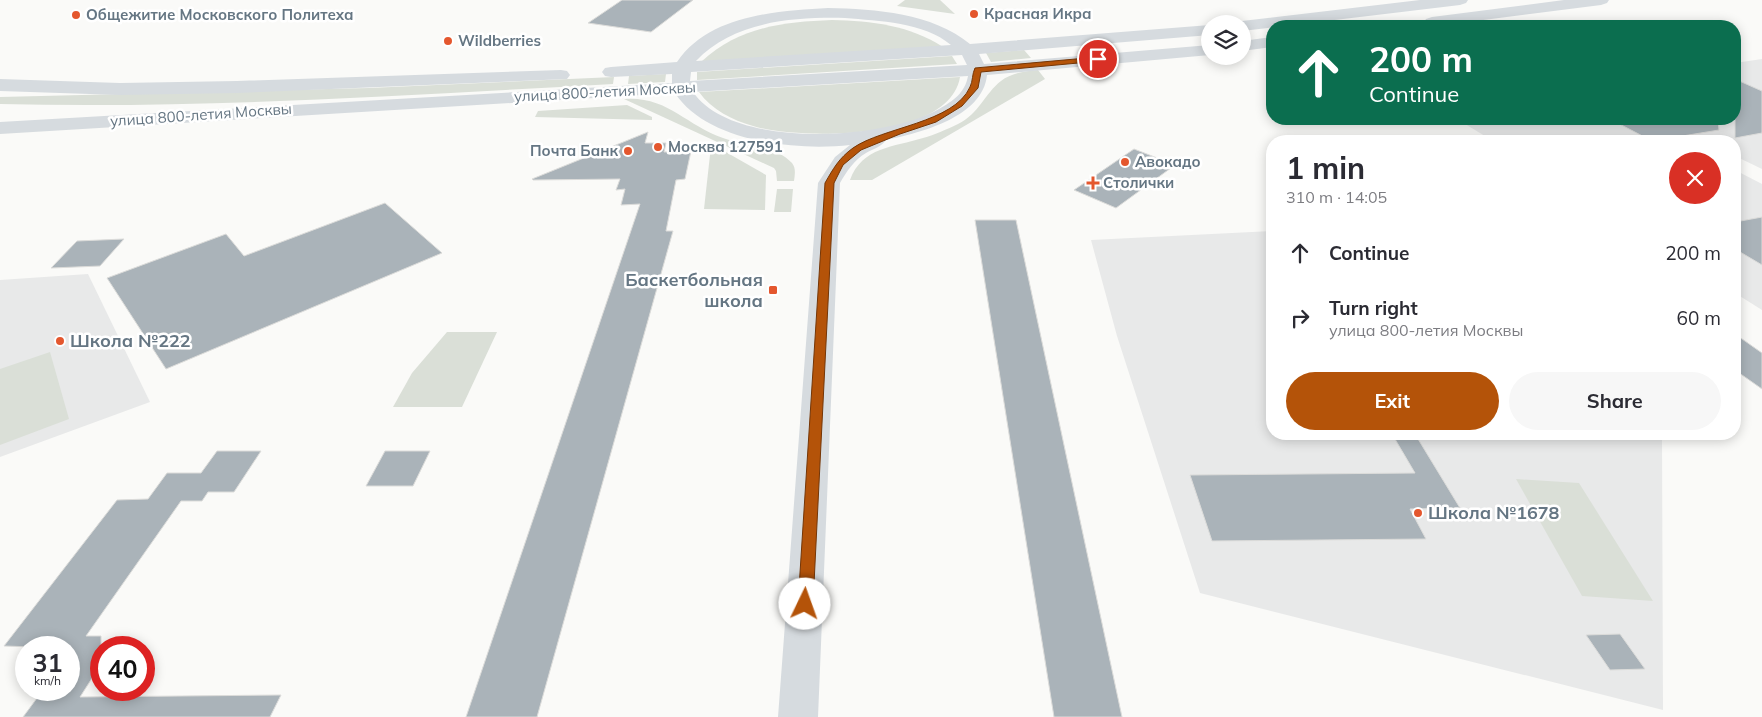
<!DOCTYPE html>
<html lang="en">
<head>
<meta charset="utf-8">
<style>
	:root { --surface:#fff; --page:#f7f7f7; --text:#2b2b33; --muted:#7c7c81; --accent:#b45309 }
	body { margin:0; font-family:Mulish,sans-serif; background:var(--page); color:var(--text); height:100vh; display:flex; flex-direction:column; font-size:19px; white-space:nowrap }
	* { box-sizing:border-box; margin:0 }
	p { font-size:16px; color:var(--muted) }
	.icon { flex:none; width:28px; height:28px; fill:none; stroke:currentColor; stroke-width:2; stroke-linecap:round; stroke-linejoin:round }
	.map { position:relative; flex:1; overflow:hidden }
	.sheet { position:absolute; left:1266px; top:135px; width:475px; height:305px; display:flex; flex-direction:column; background:var(--surface); border-radius:20px; box-shadow:0 2px 12px #0003 }
	.sheet>* { flex:none }
	.hud { position:absolute; left:1266px; top:20px; width:475px; height:105px; border-radius:20px; box-shadow:0 2px 12px #0003; background:#0b6e4f; color:#fff; overflow:hidden }
	.controls { position:absolute; left:1201px; top:15px; display:grid; gap:10px }
	.controls a { display:grid; place-items:center; width:50px; height:50px; border-radius:50%; background:var(--surface); box-shadow:0 2px 12px #0003; font-size:25px }
	.speed { position:absolute; left:15px; top:636px; display:flex; gap:10px; font-size:25px; font-weight:700; text-align:center }
	.speed>* { display:grid; place-content:center; width:65px; height:65px; border-radius:50%; background:var(--surface); box-shadow:0 2px 12px #0003; line-height:1 }
	.speed small { font-size:12px; font-weight:400 }
	.speed .limit { border:8px solid #d22; background:#fff; color:#111 }
	.pin { position:absolute; display:grid; place-items:center; width:42px; height:42px; color:#fff; margin:-21px; border:2px solid #fff; border-radius:50%; box-shadow:0 1px 5px #0007 }
	.me { position:absolute; width:55px; margin:-28px; rotate:3deg; stroke-linejoin:round; filter:drop-shadow(0 0 4px #0008) }
	.turn { display:flex; align-items:center; gap:18px; height:105px; padding:0 20px; font-size:22px }
	.turn .icon { width:65px; height:65px; stroke-width:2.5 }
	.turn b { display:block; font-size:35px; line-height:42px }
	.round { display:grid; place-items:center; flex:none; width:52px; height:52px; border-radius:26px; background:var(--page) }
	.headline { display:flex; align-items:center; justify-content:space-between; height:85px; padding:0 20px }
	h1 { font-size:30px; font-weight:700; line-height:38px }
	.button { display:flex; gap:10px; margin-top:auto; padding:10px 20px }
	.button a { flex:1; height:58px; border-radius:30px; background:var(--accent); color:#fff; font-size:20px; font-weight:700; line-height:58px; text-align:center }
	.button a+a { background:var(--page); color:var(--text) }
	ul { padding:0; list-style:none }
	li { display:flex; align-items:center; gap:15px; height:65px; padding:0 20px }
	li div { flex:1 }
	li b { display:block; font-size:19px }
	li em { font-style:normal }
	.map>svg:first-child { display:block }
	.built { fill:#e8e9e9 }
	.green { fill:#dadfd7 }
	.building { fill:#aab3b9; stroke:#dcdcda }
	.lines { fill:none; stroke-linecap:round; stroke-linejoin:round }
	.secondary { fill:#d6dbdf; fill-rule:evenodd }
	.route { fill:#b45309; stroke:#753606 }
	.poi-dot { fill:#e4572e; stroke:#fff; stroke-width:2 }
	.labels { text-anchor:middle; stroke-width:5; stroke-linejoin:round; paint-order:stroke }
	.far-poi-label { font-size:15px; font-weight:bold; fill:#657683; stroke:#fff; text-anchor:start }
	.far-street-label { font-size:15px; fill:#657683; stroke:#fff }
	.poi-label { font-size:18px; font-weight:bold; fill:#657683; stroke:#fff; text-anchor:start }
</style>
</head>
<body>
<div class="map">
<svg width="1762" height="717" viewBox="0 0 1762 717">
	<rect width="100%" height="100%" fill="#fafaf8"/>
	<g class="built">
		<polygon points="1762,59 1762,169 1735,156 1735,141 1707,141 1664,119 1735,119 1735,63"/>
		<polygon points="1457,119 1640,119 1682,141 1493,141"/>
		<polygon points="1735,170 1762,184 1762,310 1735,293"/>
		<polygon points="1272,231 1272,434 1662,434 1663,710 1200,593 1117,336 1091,240"/>
		<polygon points="88,274 150,402 0,457 0,280"/>
	</g>
	<g class="green">
		<polygon points="905,0 940,0 955,14 897,6"/>
		<path d="M832,20C872,21 909,25 943,47L701,62C739,27 782,22 832,20Z"/>
		<polygon points="1024,50 1031,58 991,62 986,53"/>
		<polygon points="952,56 957,64 697,80 697,72"/>
		<path d="M1038,70L1045,79L872,180H850C862,147 894,147 923,138C935,135 947,129 958,124C979,114 985,93 1001,81C1011,73 1026,71 1038,70Z"/>
		<polygon points="666,74 665,82 628,84 629,76"/>
		<path d="M614,77L613,84C409,95 205,109 0,104V97L369,88Z"/>
		<path d="M960,77C950,141 799,140 753,126C732,120 712,110 699,92Z"/>
		<path d="M624,99C668,96 685,125 723,138C744,146 776,145 792,163C796,168 795,174 794,181H777L776,171L774,168Z"/>
		<polygon points="627,105 652,117 652,120 535,117 538,111"/>
		<polygon points="711,146 717,147 766,175 765,210 704,209"/>
		<polygon points="777,189 793,189 791,212 774,212"/>
		<polygon points="447,332 497,332 462,407 393,407 412,373"/>
		<polygon points="50,352 69,419 0,445 0,369"/>
		<polygon points="1516,479 1579,483 1653,601 1582,596"/>
	</g>
	<g class="building">
		<polygon points="622,0 693,0 651,32 588,23"/>
		<polygon points="1735,79 1762,91 1762,133 1735,138"/>
		<polygon points="1610,119 1718,119 1719,130 1652,141"/>
		<polygon points="648,132 645,143 666,143 664,152 691,151 685,179 676,180 666,231 673,231 537,717 466,717 640,204 621,205 625,189 616,190 620,179 533,180 532,179"/>
		<polygon points="1134,149 1175,165 1116,208 1074,190"/>
		<polygon points="385,203 442,253 166,369 107,278 226,234 244,256"/>
		<polygon points="1762,217 1762,265 1735,249 1735,222"/>
		<polygon points="975,220 1016,220 1122,717 1054,717"/>
		<polygon points="124,239 100,266 51,268 77,241"/>
		<polygon points="1735,334 1762,353 1762,389 1735,370"/>
		<polygon points="1392,434 1415,434 1460,508 1410,509 1426,539 1212,541 1190,475 1415,473"/>
		<polygon points="217,451 261,451 234,492 208,492 202,501 181,501 86,636 101,636 101,664 80,697 281,695 270,717 23,717 43,690 69,690 69,648 4,646 117,500 148,499 167,473 201,473"/>
		<polygon points="385,451 430,451 413,486 366,486"/>
		<polygon points="1620,634 1645,669 1610,670 1586,635"/>
	</g>
	<g class="lines">
		<g class="secondary">
			<polygon points="1420,0 1468,0 1466,3 1460,5 1242,31 1242,24 1235,24 1242,21"/>
			<polygon points="1564,0 1609,0 1607,3 1601,5 1437,26 1426,25 1424,22 1426,19 1432,17"/>
			<path d="M828,8C876,9 932,13 970,44L1210,25V35L979,54L984,64L1210,45V55L987,75C983,117 920,133 886,140C881,147 873,149 866,153C854,160 847,171 840,183L818,717H778L818,183L835,157L850,145C796,151 707,142 675,93L0,134V122L672,83V74L611,77L605,76L602,72L605,68L611,67L677,62C709,15 776,11 828,8ZM845,18C879,21 924,22 951,45L696,61C733,21 794,17 845,18ZM962,55L967,65L690,81L691,72ZM968,76C965,93 953,101 939,109C885,140 733,150 693,92Z"/>
			<polygon points="1272,37 1272,47 1242,51 1242,41"/>
			<polygon points="561,70 567,71 570,75 567,79 237,93 120,95 0,91 0,79 120,83 237,81"/>
		</g>
	</g>
	<path class="route" d="M1098,57L1101,59L1100,61L981,72L978,88L962,106L936,122L900,134L861,150L843,165L834,183L813,604L810,608L805,610L800,608L798,604L825,183C833,169 839,158 853,148C883,127 954,123 970,87C973,81 972,74 975,68Z"/>
	<g class="poi-dot">
		<circle cx="974" cy="14" r="5"/>
		<circle cx="76" cy="15" r="5"/>
		<circle cx="448" cy="41" r="5"/>
		<circle cx="658" cy="147" r="5"/>
		<circle cx="628" cy="151" r="5"/>
		<circle cx="1125" cy="162" r="5"/>
		<path d="M1090.5 175.5h5v5h5v5h-5v5h-5v-5h-5v-5h5z"/>
		<rect x="768" y="285" width="10" height="10" rx="2.5"/>
		<circle cx="60" cy="341" r="5"/>
		<circle cx="1418" cy="513" r="5"/>
	</g>
	<g class="labels">
		<g class="far-poi-label">
			<text x="984" y="19">Красная Икра</text>
			<text x="86" y="20">Общежитие Московского Политеха</text>
			<text x="458" y="46">Wildberries</text>
			<text x="668" y="152">Москва 127591</text>
			<text x="618" y="156" text-anchor="end">Почта Банк</text>
			<text x="1135" y="167">Авокадо</text>
			<text x="1103" y="188">Столички</text>
		</g>
		<g class="far-street-label">
			<text transform="translate(605 92) rotate(-3)" y="5">улица 800-летия Москвы</text>
			<text transform="translate(201 115) rotate(-4)" y="5">улица 800-летия Москвы</text>
		</g>
		<g class="poi-label">
			<text x="763" y="286" text-anchor="end">Баскетбольная<tspan x="763" dy="21">школа</tspan></text>
			<text x="70" y="347">Школа №222</text>
			<text x="1428" y="519">Школа №1678</text>
		</g>
	</g>
</svg>
<div class="controls">
<a><svg class="icon" aria-label="layers" viewBox="0 0 24 24"><path d="M12 4l9 5-9 5-9-5zM3 14l9 5 9-5"/></svg></a>
</div>
<div class="speed"><div>31<small>km/h</small></div><div class="limit">40</div></div>
<div class="pin" style="left:1098px;top:59px;background:#d93025"><svg class="icon" aria-label="arrive" viewBox="0 0 24 24"><path d="M6 21V4h12l-3 4 3 4H6"/></svg></div>
<svg class="me" style="left:805px;top:604px" viewBox="-20 -20 40 40"><circle r="19" fill="#fff"/><path d="M0-13L10 11 0 6-10 11z" fill="#b45309"/></svg>
<div class="hud">
<div class="turn"><svg class="icon" aria-label="ahead" viewBox="0 0 24 24"><path d="M12 20V5M6 11l6-6 6 6"/></svg><div><b>200 m</b>Continue</div></div>
</div>
<section class="sheet">
<div class="headline"><div><h1>1 min</h1><p>310 m · 14:05</p></div><a class="round" style="background:#d93025;color:#fff"><svg class="icon" aria-label="close" viewBox="0 0 24 24"><path d="M6 6l12 12M18 6L6 18"/></svg></a></div>
<ul>
<li><svg class="icon" aria-label="ahead" viewBox="0 0 24 24"><path d="M12 20V5M6 11l6-6 6 6"/></svg><div><b>Continue</b></div><em>200 m</em></li>
<li><svg class="icon" aria-label="right" viewBox="0 0 24 24"><path d="M7 20v-9h11M14 6l5 5-5 5"/></svg><div><b>Turn right</b><p>улица 800-летия Москвы</p></div><em>60 m</em></li>
</ul>
<div class="button"><a>Exit</a><a>Share</a></div>
</section>
</div>
</body>
</html>
